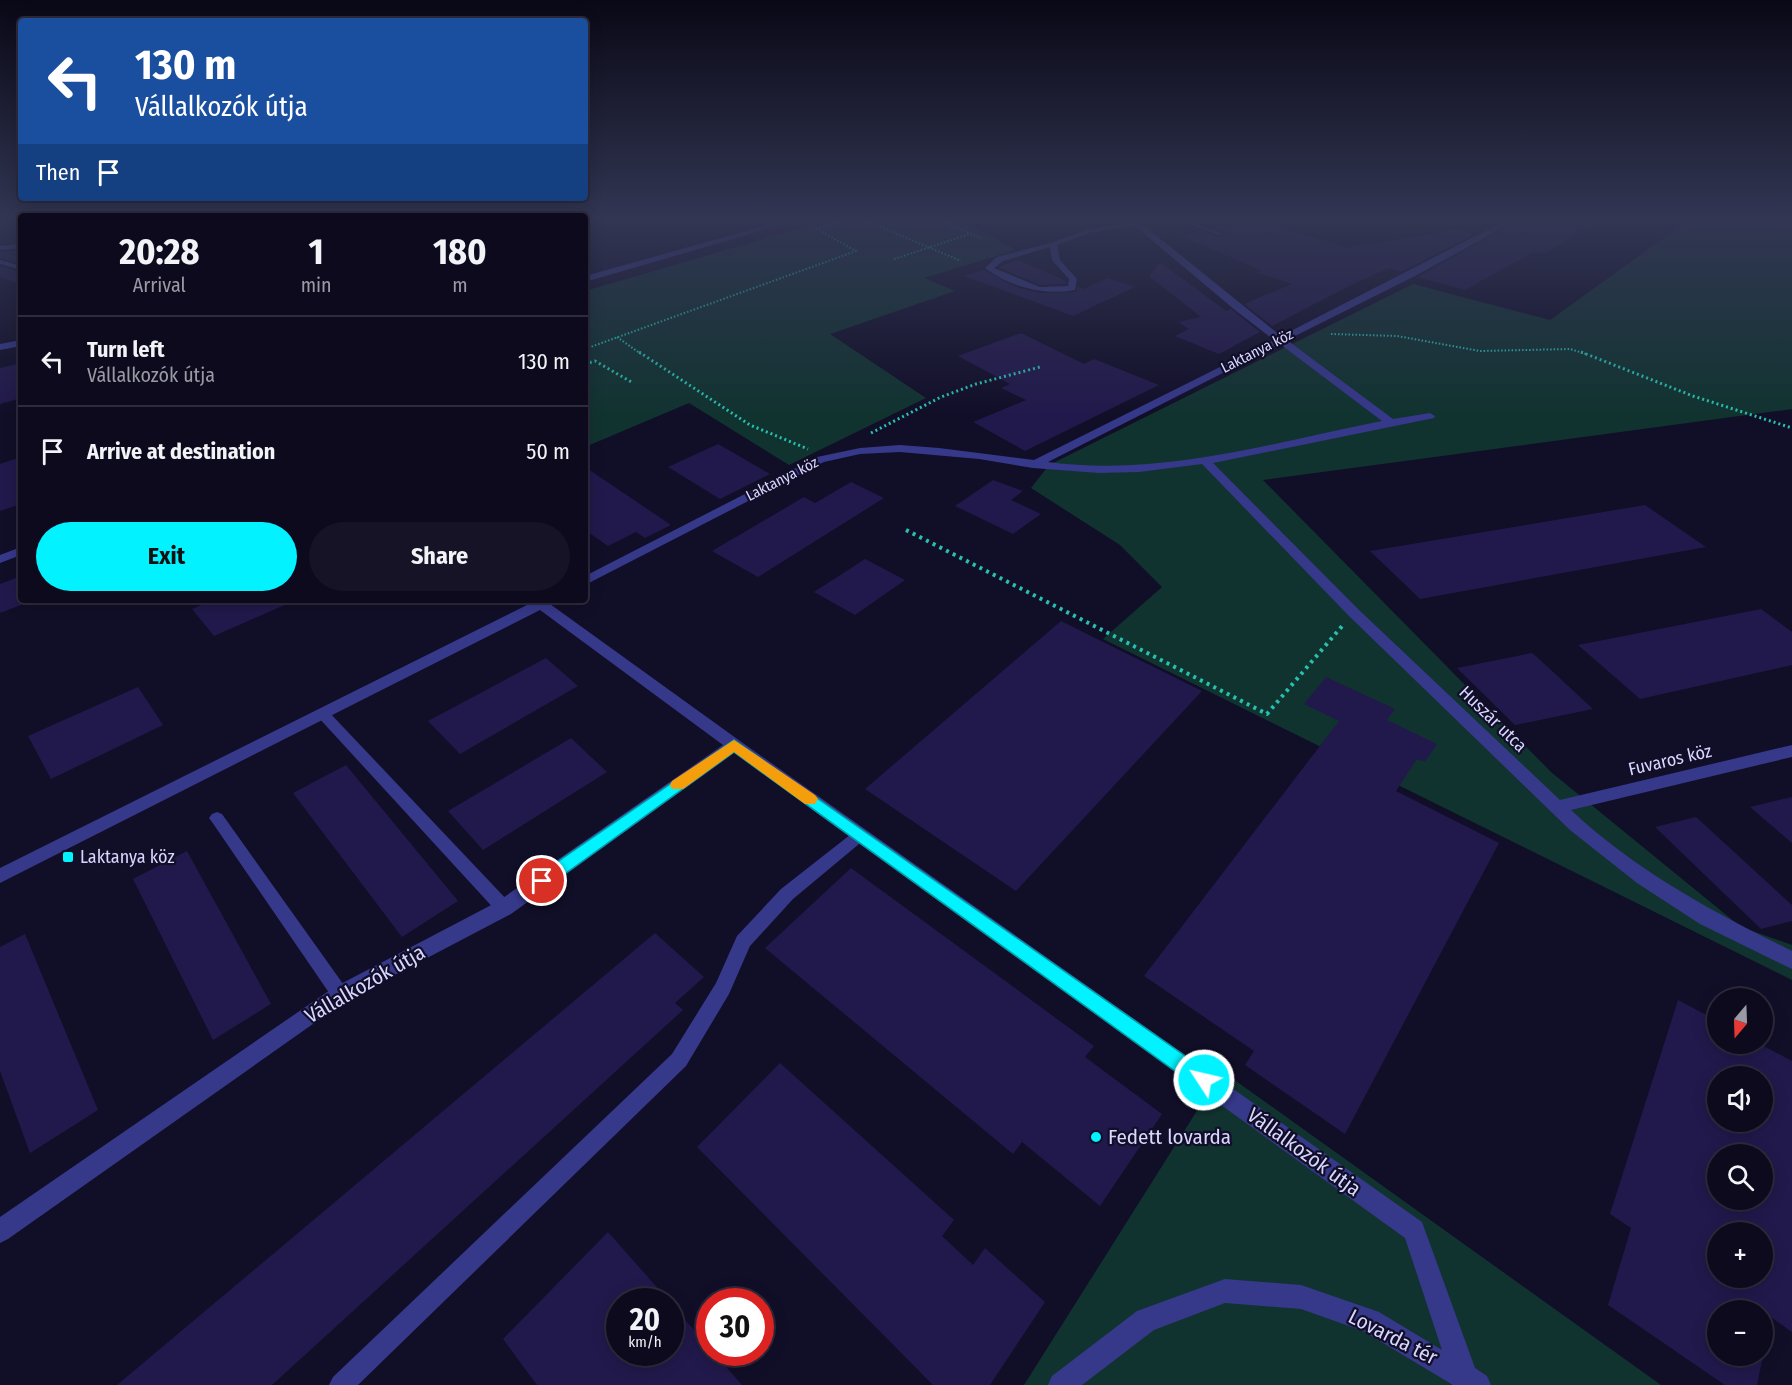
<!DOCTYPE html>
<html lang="en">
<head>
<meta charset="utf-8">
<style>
	:root { --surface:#0d0a1e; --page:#161327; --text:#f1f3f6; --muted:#9a9aa4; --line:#2d2b3c; --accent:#02f3ff }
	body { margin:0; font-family:"Fira Sans Condensed",sans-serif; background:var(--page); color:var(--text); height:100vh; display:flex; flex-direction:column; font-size:22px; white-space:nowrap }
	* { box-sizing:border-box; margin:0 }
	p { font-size:20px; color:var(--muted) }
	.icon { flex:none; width:33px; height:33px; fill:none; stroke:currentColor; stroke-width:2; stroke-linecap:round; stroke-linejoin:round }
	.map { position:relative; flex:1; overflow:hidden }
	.drawer { position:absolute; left:18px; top:213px; width:570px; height:390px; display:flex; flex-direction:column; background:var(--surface); border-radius:6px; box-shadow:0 3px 15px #0003,0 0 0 2px var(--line) }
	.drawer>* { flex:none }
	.hud { position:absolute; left:18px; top:18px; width:570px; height:183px; border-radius:6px; box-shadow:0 3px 15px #0003,0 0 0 2px var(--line); background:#1a4fa0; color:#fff; overflow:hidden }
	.needle { width:39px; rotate:199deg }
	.tools { position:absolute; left:1707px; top:988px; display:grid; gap:12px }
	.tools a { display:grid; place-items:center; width:66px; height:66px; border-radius:50%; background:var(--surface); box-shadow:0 3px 15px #0003,0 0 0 2px var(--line); font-size:30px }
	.speed { position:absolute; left:606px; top:1288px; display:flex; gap:12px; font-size:30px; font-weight:700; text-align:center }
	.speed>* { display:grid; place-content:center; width:78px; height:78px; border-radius:50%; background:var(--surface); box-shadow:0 3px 15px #0003,0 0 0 2px var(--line); line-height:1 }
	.speed small { font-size:15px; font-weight:400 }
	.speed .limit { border:9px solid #d22; background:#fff; color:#111 }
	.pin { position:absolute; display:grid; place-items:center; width:51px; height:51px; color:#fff; margin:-26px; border:3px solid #fff; border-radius:50%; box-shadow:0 2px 6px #0007 }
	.me { position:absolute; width:66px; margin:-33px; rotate:305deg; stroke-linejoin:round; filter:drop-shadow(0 0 4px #0008) }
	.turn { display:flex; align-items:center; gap:21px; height:126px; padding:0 18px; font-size:27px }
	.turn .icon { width:78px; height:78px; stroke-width:2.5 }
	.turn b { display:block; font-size:42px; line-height:51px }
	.then { display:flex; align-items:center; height:57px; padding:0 18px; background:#0003; gap:12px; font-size:22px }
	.eta { display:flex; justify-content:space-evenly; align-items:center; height:102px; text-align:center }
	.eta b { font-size:36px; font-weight:700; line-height:42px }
	.cta { display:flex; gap:12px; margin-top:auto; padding:12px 18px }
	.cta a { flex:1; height:69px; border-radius:36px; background:var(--accent); color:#111; font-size:24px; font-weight:700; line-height:69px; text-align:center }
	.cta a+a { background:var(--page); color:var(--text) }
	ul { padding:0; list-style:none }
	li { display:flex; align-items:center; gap:18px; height:90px; padding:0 18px; border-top:2px solid var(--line) }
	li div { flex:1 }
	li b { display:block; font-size:22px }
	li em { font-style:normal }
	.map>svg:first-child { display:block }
	.green { fill:#113330 }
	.building { fill:#21194b; fill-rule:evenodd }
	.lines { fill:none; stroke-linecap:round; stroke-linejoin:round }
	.path-far2 { stroke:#28c1af; stroke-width:2; stroke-dasharray:1.5 2; stroke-linecap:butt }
	.path-far1 { stroke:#28c1af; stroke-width:3; stroke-dasharray:2 3; stroke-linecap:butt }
	.path { stroke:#28c1af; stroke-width:4; stroke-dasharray:3 4.5; stroke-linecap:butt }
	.service { fill:#36388a; fill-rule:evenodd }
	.minor { fill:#36388a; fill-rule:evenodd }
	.route { fill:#02f3ff; stroke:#019ea6; stroke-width:1.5 }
	.slow { fill:#f59e0b }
	.poi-dot { fill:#02f3ff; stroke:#110e28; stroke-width:2 }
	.labels { text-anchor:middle; stroke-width:4.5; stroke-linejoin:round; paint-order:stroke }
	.far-street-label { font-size:15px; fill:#d8d6ff; stroke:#110e28 }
	.street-label { font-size:18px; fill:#d8d6ff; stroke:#110e28 }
	.poi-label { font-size:18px; fill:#d8d6ff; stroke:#110e28; text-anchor:start }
	.near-street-label { font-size:21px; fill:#d8d6ff; stroke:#110e28 }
	.near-poi-label { font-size:21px; fill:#d8d6ff; stroke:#110e28; text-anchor:start }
</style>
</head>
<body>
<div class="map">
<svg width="1792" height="1385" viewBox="0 0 1792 1385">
	<rect width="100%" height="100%" fill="#110e28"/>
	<g class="green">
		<polygon points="829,220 954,220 977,229 1016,250 924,278 955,291 830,334 926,398 789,465 689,403 585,447 585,291"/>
		<polygon points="1689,220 1792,220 1792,409 1263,480 1551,772 1741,927 1792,945 1792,980 1103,639 1162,587 1120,545 1031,488 1049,465 1413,284 1550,320"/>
		<polygon points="1222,1071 1661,1385 1024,1385"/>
	</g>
	<g class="building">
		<polygon points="1245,220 1304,220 1284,229 1349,248 1366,243 1372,244 1457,229 1473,235 1401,272 1389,268 1353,284 1272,326 1244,304 1292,284 1255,272 1263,271 1181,236 1200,231 1218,237 1224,236 1225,232 1213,228"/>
		<polygon points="1519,220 1602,220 1543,254 1533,252 1465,290 1418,277"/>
		<polygon points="18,251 21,252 21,264 0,258 0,252"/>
		<polygon points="1018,260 1066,281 1066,284 1040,285 998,267"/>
		<polygon points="1160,262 1226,311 1231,309 1260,332 1219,354 1175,336 1189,329 1178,322 1201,317 1149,276"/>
		<polygon points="0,266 21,272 21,285 0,277"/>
		<polygon points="984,270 1016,287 1040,293 1075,292 1078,286 1084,289 1108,278 1135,287 1073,316 964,276"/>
		<polygon points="1021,333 1084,364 1094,359 1159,385 1025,451 973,422 1026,400 1001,388 1010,384 958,356"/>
		<polygon points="21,363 21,398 0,404 0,368"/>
		<polygon points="718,444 770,474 720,499 668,467"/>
		<polygon points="21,457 21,504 0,511 0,464"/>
		<polygon points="585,467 671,525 645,538 636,532 608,546 585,530"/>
		<polygon points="993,480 1023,491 1011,500 1041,514 1013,534 955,506"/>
		<polygon points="851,482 884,498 758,577 712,551 804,497 815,503"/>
		<polygon points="1645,505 1706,547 1420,599 1370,551"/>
		<polygon points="865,559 905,580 855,615 814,592"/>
		<polygon points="21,576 21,605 0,613 0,584"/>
		<polygon points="213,600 296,600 214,636 192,609"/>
		<polygon points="1761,609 1792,632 1792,665 1640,699 1578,645"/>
		<polygon points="1061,621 1202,691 1016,891 865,789"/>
		<polygon points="1532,653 1537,657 1593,709 1515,725 1457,668"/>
		<polygon points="546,658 578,686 460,754 428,721"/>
		<polygon points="1326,677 1395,709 1387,720 1437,744 1425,762 1417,759 1396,791 1499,843 1345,1134 1245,1065 1254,1051 1144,976 1339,721 1304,704"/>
		<polygon points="138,687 163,725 51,779 28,736"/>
		<polygon points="571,738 607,772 483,850 448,811"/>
		<polygon points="346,765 458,901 402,937 293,793"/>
		<polygon points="1792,797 1792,843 1750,807"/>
		<polygon points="1696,817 1792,905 1792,921 1761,929 1655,827"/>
		<polygon points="187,851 271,1004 213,1040 133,879"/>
		<polygon points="851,868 1094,1046 1085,1057 1162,1114 1100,1206 1022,1142 1013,1154 765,948"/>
		<polygon points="655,933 704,977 675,1003 683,1010 272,1385 117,1385"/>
		<polygon points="25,934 98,1110 30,1153 0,1071 0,947"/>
		<path d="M1678,1000L1718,1021V1044H1760L1792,1061V1332L1762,1311H1718V1356H1763L1757,1385H1725L1608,1305L1631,1228L1610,1214ZM1718,1077H1762V1122H1718ZM1718,1155H1762V1200H1718ZM1718,1233H1762V1278H1718Z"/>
		<polygon points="780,1063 954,1220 942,1236 973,1265 985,1248 1045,1302 990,1385 933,1385 697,1147"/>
		<polygon points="608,1232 670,1302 620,1302 620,1353 670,1353 670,1303 710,1348 710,1353 714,1353 742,1385 537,1385 503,1339"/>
	</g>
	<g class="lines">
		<g class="path-far2">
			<polyline points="864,220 961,261"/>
			<polyline points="938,220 981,238"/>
			<polyline points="894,259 970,234"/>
			<polyline points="1331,334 1397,336 1480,351 1570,349 1586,354"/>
			<polyline points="617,337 641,354"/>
			<polyline points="585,349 856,251 817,229 845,220"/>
		</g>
		<g class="path-far1">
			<polyline points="639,352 750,425 808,449"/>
			<polyline points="1581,352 1693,396 1792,428"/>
			<polyline points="585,364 595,361 633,383"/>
			<polyline points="871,433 941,397 976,384 1040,367"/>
		</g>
		<polyline class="path" points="906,530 1267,714 1343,625"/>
		<g class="service">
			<polygon points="1175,220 1185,220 1224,234 1219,235"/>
			<path d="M1136,222L1138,225L1089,233L1057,245L1060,260L1077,279L1075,290C1045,296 1010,287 985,268L997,257L1051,243L1086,230ZM1050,247L1052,260L1069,279L1068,286L1040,287L994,268L1003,261Z"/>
			<polygon points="21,244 21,248 0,250 0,246"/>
			<polygon points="0,260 21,266 21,270 0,264"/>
			<polygon points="21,340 21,346 0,350 0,344"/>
			<polygon points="323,709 328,711 510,903 512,908 510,913 504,915 498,913 318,717 316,714"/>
			<polygon points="217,812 222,814 346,988 349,994 346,1000 340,1002 334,1000 212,822 209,818 212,814"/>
			<polygon points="860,829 865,831 868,835 865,839 793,899 750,946 729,994 686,1066 358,1385 329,1385 333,1377 672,1054 716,983 737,936 781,889 855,831"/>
		</g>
		<g class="minor">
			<polygon points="785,220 798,220 585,282 585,276"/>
			<path d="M1128,220H1137L1281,336L1507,220H1517L1415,276L1287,340L1393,419L1430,413L1435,416L1434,418L1213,463L1359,610L1560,800L1792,745V757L1571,810C1636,871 1713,912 1792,951V969L1700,924L1637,883L1570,830L1349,616L1202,464L1139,472L1099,473L1033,468L979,459L900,452L860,454L824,462L585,585V576L817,457L860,448L900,445L939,448L1034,460L1274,340L1235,310ZM1280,344L1382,421C1271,443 1161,477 1048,462Z"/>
			<polygon points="21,547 21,555 0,563 0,555"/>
			<polygon points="537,600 555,600 550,604 740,741 1422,1222 1475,1368 1487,1376 1491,1385 1453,1385 1363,1331 1301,1309 1225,1303 1154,1330 1082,1385 1048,1385 1052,1376 1137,1311 1225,1279 1301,1285 1379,1312 1442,1350 1405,1238 734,753 511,914 347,1000 8,1239 0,1243 0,1217 333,988 497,902 723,745 540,610 0,883 0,868"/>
		</g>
	</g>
	<linearGradient id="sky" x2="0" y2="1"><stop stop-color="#090816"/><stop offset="0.53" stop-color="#323653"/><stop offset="1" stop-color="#323653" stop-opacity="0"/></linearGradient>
	<rect width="1792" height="414" fill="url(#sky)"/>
	<polygon class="route" points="734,740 1211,1074 1213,1080 1211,1087 1204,1090 1197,1087 734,752 548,886 537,886 534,881 537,876"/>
	<polygon class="slow" points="734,740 815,795 818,799 815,804 805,804 734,752 683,789 672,789 670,785 672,781"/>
	<g class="poi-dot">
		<rect x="62" y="851" width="12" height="12" rx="3"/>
		<circle cx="1096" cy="1137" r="6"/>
	</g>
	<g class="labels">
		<g class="far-street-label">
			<text transform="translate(1257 351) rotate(-27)" y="5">Laktanya köz</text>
			<text transform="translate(782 479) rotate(-27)" y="5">Laktanya köz</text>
		</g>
		<g class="street-label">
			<text transform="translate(1493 719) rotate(44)" y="6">Huszár utca</text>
			<text transform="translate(1670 760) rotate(-13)" y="6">Fuvaros köz</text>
		</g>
		<g class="poi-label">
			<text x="80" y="863">Laktanya köz</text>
		</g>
		<g class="near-street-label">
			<text transform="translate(365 984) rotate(-30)" y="7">Vállalkozók útja</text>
			<text transform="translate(1304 1152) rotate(36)" y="7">Vállalkozók útja</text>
			<text transform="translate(1393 1337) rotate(27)" y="7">Lovarda tér</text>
		</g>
		<g class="near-poi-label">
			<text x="1108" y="1144">Fedett lovarda</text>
		</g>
	</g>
</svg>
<div class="tools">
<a><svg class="needle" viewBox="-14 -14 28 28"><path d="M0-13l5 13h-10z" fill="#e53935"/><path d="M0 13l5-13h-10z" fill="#9a9aa4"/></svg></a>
<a><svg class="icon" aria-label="sound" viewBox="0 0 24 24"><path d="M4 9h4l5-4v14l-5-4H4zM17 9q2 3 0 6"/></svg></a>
<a><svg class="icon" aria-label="search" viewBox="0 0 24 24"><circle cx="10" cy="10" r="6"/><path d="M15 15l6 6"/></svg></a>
<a>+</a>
<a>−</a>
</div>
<div class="speed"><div>20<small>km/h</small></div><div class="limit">30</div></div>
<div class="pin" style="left:542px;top:881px;background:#d93025"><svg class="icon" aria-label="arrive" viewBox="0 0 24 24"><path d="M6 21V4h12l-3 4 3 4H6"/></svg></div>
<svg class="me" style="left:1204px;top:1080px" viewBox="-20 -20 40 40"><circle r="17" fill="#02f3ff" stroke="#fff" stroke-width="3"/><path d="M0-11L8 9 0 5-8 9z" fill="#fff"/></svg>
<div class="hud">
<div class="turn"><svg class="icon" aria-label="left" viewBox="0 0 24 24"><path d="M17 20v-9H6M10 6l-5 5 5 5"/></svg><div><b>130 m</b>Vállalkozók útja</div></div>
<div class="then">Then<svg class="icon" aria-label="arrive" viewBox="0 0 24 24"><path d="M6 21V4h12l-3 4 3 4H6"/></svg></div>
</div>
<section class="drawer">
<div class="eta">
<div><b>20:28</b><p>Arrival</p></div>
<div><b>1</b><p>min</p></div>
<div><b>180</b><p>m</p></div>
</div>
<ul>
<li><svg class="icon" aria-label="left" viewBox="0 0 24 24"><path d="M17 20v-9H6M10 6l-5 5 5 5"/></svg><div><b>Turn left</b><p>Vállalkozók útja</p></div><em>130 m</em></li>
<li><svg class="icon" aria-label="arrive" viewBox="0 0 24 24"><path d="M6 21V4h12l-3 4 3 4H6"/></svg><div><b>Arrive at destination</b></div><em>50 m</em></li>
</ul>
<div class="cta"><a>Exit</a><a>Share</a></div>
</section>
</div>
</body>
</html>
